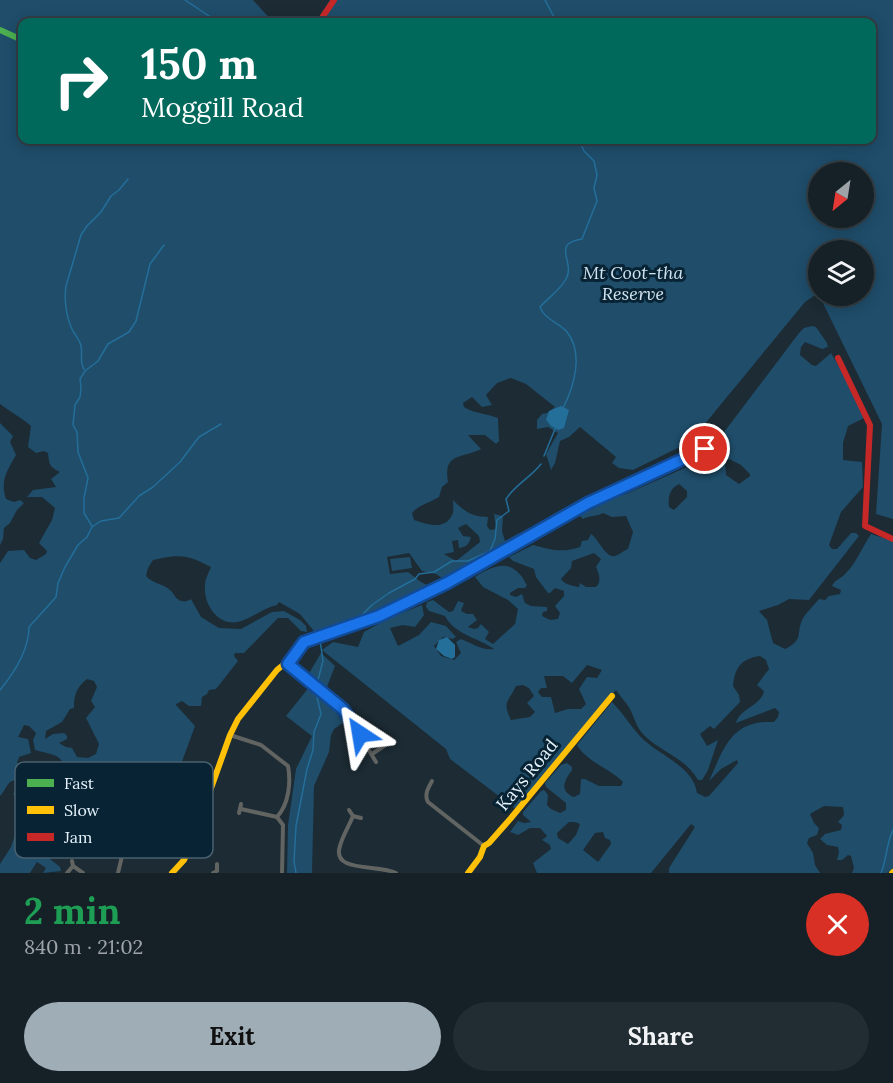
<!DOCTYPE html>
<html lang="en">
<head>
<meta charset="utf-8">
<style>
	:root { --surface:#152027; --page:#222d33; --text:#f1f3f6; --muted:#9da3a7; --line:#343e44; --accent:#9fadb6 }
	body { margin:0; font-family:Lora,serif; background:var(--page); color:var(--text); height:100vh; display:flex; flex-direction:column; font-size:22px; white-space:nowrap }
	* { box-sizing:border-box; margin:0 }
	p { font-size:20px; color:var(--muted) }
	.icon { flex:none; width:33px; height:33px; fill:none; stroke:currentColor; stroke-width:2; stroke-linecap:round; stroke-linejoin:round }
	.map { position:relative; height:873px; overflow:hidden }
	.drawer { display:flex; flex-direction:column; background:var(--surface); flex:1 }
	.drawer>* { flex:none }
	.guide { position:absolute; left:18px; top:18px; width:858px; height:126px; border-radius:12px; box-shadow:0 3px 15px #0003,0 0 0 2px var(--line); background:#00695c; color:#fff; overflow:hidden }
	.needle { width:39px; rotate:210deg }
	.tools { position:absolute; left:808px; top:162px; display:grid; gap:12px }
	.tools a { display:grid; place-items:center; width:66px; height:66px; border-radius:50%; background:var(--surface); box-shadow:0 3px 15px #0003,0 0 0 2px var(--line); font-size:30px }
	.pin { position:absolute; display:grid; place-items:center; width:51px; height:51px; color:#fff; margin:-26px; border:3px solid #fff; border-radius:50%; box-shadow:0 2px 6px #0007 }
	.me { position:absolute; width:66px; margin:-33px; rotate:327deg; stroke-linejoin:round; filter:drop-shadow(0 0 4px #0008) }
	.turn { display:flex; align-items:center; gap:21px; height:126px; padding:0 24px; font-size:27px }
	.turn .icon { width:78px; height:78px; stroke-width:2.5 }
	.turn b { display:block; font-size:42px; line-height:51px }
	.round { display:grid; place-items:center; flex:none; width:63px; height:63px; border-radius:32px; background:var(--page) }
	.head { display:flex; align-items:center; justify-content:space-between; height:102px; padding:0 24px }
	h1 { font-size:36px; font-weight:800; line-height:45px; color:#1e9e55 }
	.button { display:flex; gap:12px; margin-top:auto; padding:12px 24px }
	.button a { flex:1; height:69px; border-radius:36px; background:var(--accent); color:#111; font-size:24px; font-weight:800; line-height:69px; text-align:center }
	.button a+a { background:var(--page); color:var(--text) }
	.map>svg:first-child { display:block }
	.green { fill:#1f4d6a; fill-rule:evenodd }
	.water { fill:#246e9a }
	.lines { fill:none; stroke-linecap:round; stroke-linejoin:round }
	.stream { stroke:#246e9a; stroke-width:1.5 }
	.street { stroke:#626462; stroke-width:4 }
	.fast { stroke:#4caf50; stroke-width:6 }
	.slow { stroke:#ffc107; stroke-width:6 }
	.jam { stroke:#c62828; stroke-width:6 }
	.route-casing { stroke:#114b97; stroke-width:15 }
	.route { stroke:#1a73e8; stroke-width:10 }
	.labels { text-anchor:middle; stroke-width:6; stroke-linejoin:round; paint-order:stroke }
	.park-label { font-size:18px; font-style:italic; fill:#d0e3f0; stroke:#072334 }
	.street-label { font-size:18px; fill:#e6f3fc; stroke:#072334 }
	.key { fill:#072334; stroke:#4a6170; stroke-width:1.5 }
	.key-label { font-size:16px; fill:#e6f3fc }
</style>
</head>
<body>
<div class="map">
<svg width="893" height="873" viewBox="0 0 893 873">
	<rect width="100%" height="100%" fill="#1c2b34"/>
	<g class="green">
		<path d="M0,0H253L273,22H22V140H872V22H316L330,0H893V519L876,514L882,424L818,293L805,302L690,442L633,470L619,468L612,463L616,457L580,427L569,437L560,441L555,463L551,470L546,454L558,433L548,427L537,429V420L542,414L547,413L555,407L526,384L511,378L497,383L486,395L492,405L482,407L472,397L463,403L464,407C475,414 486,413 498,418L499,441L496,444L485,435H468L481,449C462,459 443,452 448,482L442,487L439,497C429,503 419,505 412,513L414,520C426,524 445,531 452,515C454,512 453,504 453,500C464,511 472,517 488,517L487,526L490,530L496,529L494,514L503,516L502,531L505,541L519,533L524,535L445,580L436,574L422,571L409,553L387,557L390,574L408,572L421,582L429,586L415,598L337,626L332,631L317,635L300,614L279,602L277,605C263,608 251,619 238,622C217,626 203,603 205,585C205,579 209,572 211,567C187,554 179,554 153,560L148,568L146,576C153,584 165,584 171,591C175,595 176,600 182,601C185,602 188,601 191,599L201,617L219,628L241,629L272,612L284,611L300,620L306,626L307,632L301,631L288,618H278L244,653H235L234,656L238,661L216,689L209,690L207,694L202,697L201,706H189L182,701L176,704V705L195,726L161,819L141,826L133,822L67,828L62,831L61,835L68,852L56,840L45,841L43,844L45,855L60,867L61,871L43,873L46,868L37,862L30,873H0V864L11,847L16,832L26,825L23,819C29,806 36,790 53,796C60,791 59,787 61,779C68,754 56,756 35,750L33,740L36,733L29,726L24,725L18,737L28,739L31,753L19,757L17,763L32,773L37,785L17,797L13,794L19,786L20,781C7,777 7,790 0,796V563L8,551L24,550L30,558L36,560L46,554L47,551L39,543L52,520L55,508L42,497H27L33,490L56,487L51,479L60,472C50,467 49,465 48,453L44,451L36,453L28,447L31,426C21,417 10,412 0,404ZM819,172H864V218H819ZM819,250H864V296H819ZM466,524L479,536L480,542L456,561L444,554L454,552L452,541L458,540L459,548C467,547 469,544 471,537L463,536L458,528ZM87,679L94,681L97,687L91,701L95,707L86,718L99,744L96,754L88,758L77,757L72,748L66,747L59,743L67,739V736L64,733L53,734L45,739L46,731L62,722L70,709L74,708C74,695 76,688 87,679Z"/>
		<path d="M812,326L816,327L827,343L828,347L822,349L805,342L801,347L800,355L812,365L816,366L831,353L847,380L864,418L848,426L843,443V460L862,462L863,487L841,512L829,545L832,549H837L851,533H856L859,536L809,600L789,599L778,605L759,611L767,620L773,643L785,649C805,639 795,634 803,618C807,612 814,605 819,599L825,600L829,596L840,594L841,590L832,586C835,579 841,579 846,573C856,563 863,546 871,534L893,541V868L887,873H852L854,868L851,856L848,855L842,860H837L839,852L838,847L827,845L820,839L825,834L841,830L842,825L838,822L844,815L843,807L824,806L810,814L814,823L819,828L817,835L809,838L807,843L813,853L815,865L820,873H669V868L695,827L691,824L651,873H537L533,863L551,849L550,845L542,840L547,836L540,828H530L518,835L510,832L518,821L524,823L531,822L523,815V812L541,791L544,790L548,795L547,805L551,809L560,813L566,810V803L546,787L545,783L561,765L567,763L572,767V770C564,781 559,791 574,797L580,794L581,779H585L599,786H621L623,782C609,768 587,762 577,745L612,702C624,714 633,730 645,741C662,756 694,768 697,793L705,797L709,796L738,763L737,760L721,769L709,781C724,748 731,720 774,722L778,717L779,712L775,708L736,723C740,708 761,706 764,691L757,685L769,669L766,660L760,656C741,659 735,667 733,686L739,695L740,702L714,729L710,726L700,734L707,746L718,740L708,770L702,780H698C686,759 664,753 647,738C637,730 635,719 630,709C626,702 620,696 616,690L516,809L450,759L446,749L322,650L333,642L358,647L364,632L387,619L422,605L424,615L415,627L403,625L390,628L398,646L419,635L431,622L446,626L456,637L453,639L443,637L434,646L441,656L454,660L461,653L456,642L461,639C471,643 483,651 494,649C479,638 455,635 445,616L429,611L426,607L427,602L433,600L449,612L453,611L458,601L464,603L461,611L467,614H473L477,620L468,627L474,629L478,628L481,624L489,632L485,639L493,644L515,624L518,609L508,600L483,587L475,577C491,567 508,558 522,577C524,580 525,582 527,585L525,588H518L510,593V595L516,597L522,594L525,603L531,606L547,607V611L543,612L542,616L550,620L558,619L560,613L555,606L564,596V591L555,588L550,593H548L536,577L534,569L513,561L509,557L533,545C551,550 563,553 580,547L582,541L588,540L591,534C598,538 606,559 615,556C619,555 623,551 628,549L633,532L626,516L612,517L603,513C596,517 590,515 583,519L578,514L593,509L606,500L626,494L714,455L712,448L799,333L804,328ZM729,459L741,465L750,474V476L739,484L726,475L725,462ZM679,484L687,491V497L674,510L669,507C668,498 669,489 679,484ZM594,553L601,559L596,567C599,574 602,581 596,587H586L580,583L579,587C572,586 564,584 561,579L571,568L572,561ZM587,665L602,670L597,678L587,677L579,689L586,704L581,709H568L555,713L551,697H542L538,692L541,688H547L544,676H563L572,683ZM523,685L529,688L534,696L527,703L535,712L530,717L511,720C502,701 508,703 516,686ZM569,822H575L580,824L576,835L568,844L558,838L557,833ZM603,832L605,838L610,840L611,844L598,862L583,850L595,833Z"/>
		<path d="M0,423L13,436L10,442L16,455C7,471 0,481 6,499L14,502L20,500L24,503L17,510L10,523L4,528L3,539L0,545Z"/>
		<polygon points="410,557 412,568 392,571 390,559"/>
		<polygon points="321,653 335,666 325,692 329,702 349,719 334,729 331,735 329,752 314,786 312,873 287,873 288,825 296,769 312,736 286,716 310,686 308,675"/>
	</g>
	<g class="water">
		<polygon points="561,406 569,410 564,428 558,430 551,426 546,420 549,411"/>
		<polygon points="447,637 455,645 455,657 452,659 444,656 436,649 439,640"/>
	</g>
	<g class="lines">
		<g class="stream">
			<polyline points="185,0 218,22"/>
			<polyline points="545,0 554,17 552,22"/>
			<path d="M84,369C79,361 83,355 81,346C80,340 74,334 72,329C66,316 64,299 66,286L81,235L87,226L101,212L111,196L119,190L128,179"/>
			<path d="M563,408C574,387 584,353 567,332C558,322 545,320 540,307C548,298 561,289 566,279C576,262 550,244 582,239L597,201L594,188L597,175L594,161L584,151L581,144L583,140"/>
			<polyline points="544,456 555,429"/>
			<polyline points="92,526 84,513 84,498 88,478 78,452 77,432 73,425 75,405 80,397 81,388 80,379 85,371 98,361 108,344 129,332 136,321 150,264 164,245"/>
			<path d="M340,626L359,618L372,605L389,593L415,579L419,574L434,572L452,561H468L490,551L495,539L497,520L509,511L506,499C516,484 530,478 541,464"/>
			<polyline points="318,680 323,661 320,640"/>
			<path d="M0,690C14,673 29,650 29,627L56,597L58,583L65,567L78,545L87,537L92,527L101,521L119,518L139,496L153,487L180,462L199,437L221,424"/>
			<polyline points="296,873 294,861 296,826 307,769 313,750 314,732 321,714 317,697"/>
			<path d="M881,873C887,859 886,844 893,830"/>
		</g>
		<g class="street">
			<polyline points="288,665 345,711 376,762"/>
			<path d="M230,735L261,745L288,766C291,782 289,804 277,817L283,825L282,873"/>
			<polyline points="372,754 390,742"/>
			<path d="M432,781C428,788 424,795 428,802L484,846"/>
			<polyline points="241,809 277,817"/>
			<polyline points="349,810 353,816 361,818"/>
			<polyline points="239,813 241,804"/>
			<path d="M353,816C349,826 342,837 340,846C331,873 378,864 396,873"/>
			<polyline points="118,855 122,856 127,855"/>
			<polyline points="73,866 83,873"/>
			<polyline points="67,873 73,866 72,861"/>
			<polyline points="118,873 122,856"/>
			<polyline points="213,873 217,871 217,864"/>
		</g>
		<polyline class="fast" points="0,30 22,40"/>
		<g class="slow">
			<polyline points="172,873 184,860 190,847 230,735 238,719 277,670 283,665 288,665 304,642 379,616 402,605"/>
			<polyline points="468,873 480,857 484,846 489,843 511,818 612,696"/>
			<polyline points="892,873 893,872"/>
		</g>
		<g class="jam">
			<polyline points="319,22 334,0"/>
			<polyline points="838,358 870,425 865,526 893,539"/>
			<polyline points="402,605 447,583 588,503 705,449"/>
		</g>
	</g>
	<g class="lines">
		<g class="route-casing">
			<polyline id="route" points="360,734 343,709 288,664 304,642 379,616 447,583 588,503 705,449"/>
		</g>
		<use href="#route" class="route"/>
	</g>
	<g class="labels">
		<g class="park-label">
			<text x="633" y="279">Mt Coot-tha<tspan x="633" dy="21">Reserve</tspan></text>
		</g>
		<g class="street-label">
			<text transform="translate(527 775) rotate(-51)" y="6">Kays Road</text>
		</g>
	</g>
	<rect x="15" y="762" width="198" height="96" rx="9" class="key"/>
	<rect x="27" y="779" width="27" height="8" fill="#4caf50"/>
	<rect x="27" y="806" width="27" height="8" fill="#ffc107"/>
	<rect x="27" y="833" width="27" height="8" fill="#c62828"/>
	<g class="key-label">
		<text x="64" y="789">Fast</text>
		<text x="64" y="816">Slow</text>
		<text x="64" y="843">Jam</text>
	</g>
</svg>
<div class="tools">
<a><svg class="needle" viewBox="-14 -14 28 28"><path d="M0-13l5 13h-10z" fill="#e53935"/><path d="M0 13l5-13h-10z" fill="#9da3a7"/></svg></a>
<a><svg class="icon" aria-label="layers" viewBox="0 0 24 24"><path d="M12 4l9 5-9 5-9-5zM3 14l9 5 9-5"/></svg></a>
</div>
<div class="pin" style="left:705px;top:449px;background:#d93025"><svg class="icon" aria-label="arrive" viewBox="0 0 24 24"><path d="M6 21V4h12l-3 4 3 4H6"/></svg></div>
<svg class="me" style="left:360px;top:734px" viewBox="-20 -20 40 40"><path d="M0-17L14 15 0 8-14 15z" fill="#1a73e8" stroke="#fff" stroke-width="4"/></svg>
<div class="guide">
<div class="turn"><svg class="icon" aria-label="right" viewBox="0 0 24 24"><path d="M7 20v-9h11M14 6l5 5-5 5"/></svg><div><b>150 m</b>Moggill Road</div></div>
</div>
</div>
<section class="drawer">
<div class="head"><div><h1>2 min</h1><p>840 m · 21:02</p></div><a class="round" style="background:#d93025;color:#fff"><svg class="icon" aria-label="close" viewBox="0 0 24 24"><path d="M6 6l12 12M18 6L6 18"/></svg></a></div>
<div class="button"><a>Exit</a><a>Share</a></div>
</section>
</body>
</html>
